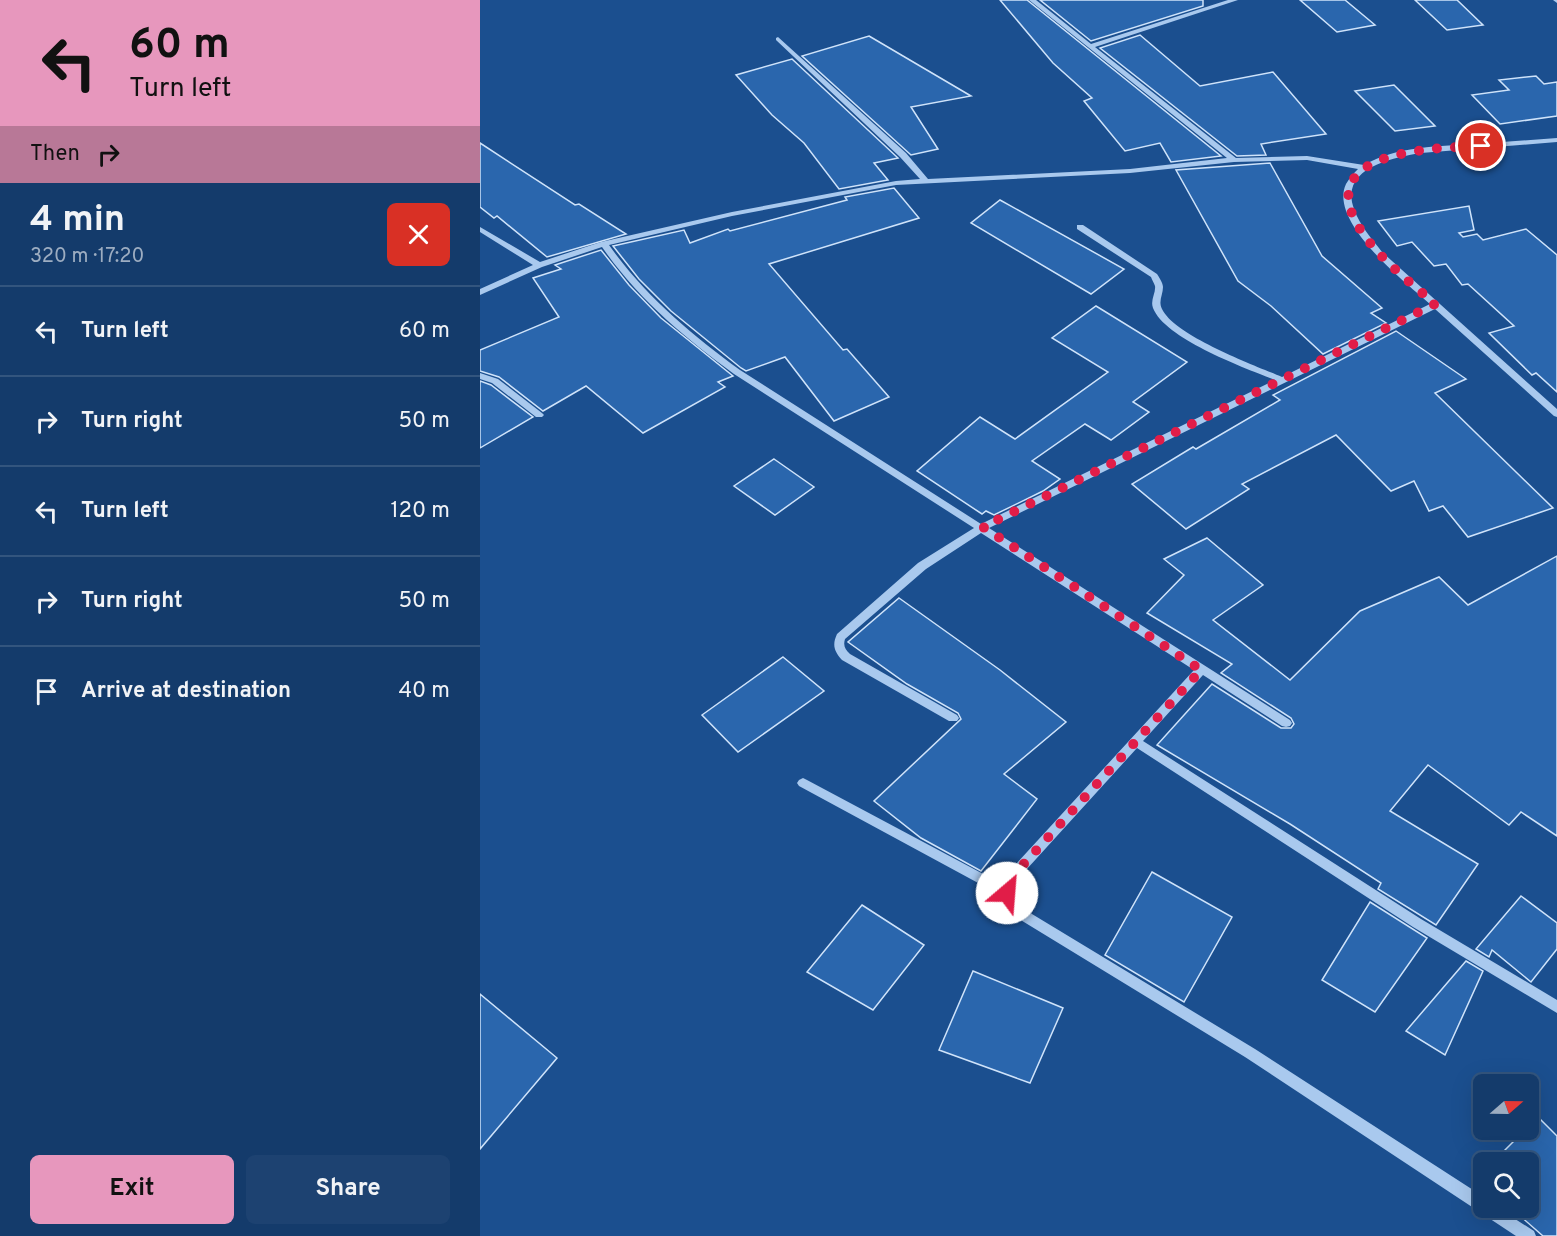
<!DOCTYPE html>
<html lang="en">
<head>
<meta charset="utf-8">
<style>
	:root { --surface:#143b6b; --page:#1d4271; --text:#f1f3f6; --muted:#9dadc1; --line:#33557e; --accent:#e797bd }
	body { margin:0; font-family:Overpass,sans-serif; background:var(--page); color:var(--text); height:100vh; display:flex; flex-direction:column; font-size:22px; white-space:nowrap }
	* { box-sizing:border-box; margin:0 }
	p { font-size:20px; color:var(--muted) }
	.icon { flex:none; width:33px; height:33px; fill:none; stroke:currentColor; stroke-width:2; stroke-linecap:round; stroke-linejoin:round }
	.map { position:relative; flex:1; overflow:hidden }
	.sheet { display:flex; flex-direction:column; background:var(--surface); width:480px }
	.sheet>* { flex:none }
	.top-card { background:#e797bd; color:#111; overflow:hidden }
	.needle { width:39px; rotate:70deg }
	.fabs { position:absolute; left:993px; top:1074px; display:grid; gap:12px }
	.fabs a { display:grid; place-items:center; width:66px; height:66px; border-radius:9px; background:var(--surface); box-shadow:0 6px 24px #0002,0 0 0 2px var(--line); font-size:30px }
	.pin { position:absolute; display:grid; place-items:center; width:51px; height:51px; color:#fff; margin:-26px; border:3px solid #fff; border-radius:50%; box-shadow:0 2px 6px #0007 }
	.me { position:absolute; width:66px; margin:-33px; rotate:27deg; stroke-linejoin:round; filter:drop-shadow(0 0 4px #0008) }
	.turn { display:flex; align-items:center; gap:21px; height:126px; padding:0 30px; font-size:27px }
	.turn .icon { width:78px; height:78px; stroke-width:2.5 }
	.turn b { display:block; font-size:42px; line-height:51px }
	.then { display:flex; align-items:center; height:57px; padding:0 30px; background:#0003; gap:12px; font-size:22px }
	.round { display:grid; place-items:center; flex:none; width:63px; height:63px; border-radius:9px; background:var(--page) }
	.headline { display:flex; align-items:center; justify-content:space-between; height:102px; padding:0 30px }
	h1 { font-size:36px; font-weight:700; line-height:45px }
	.primary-button { display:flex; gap:12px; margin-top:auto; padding:12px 30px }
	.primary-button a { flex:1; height:69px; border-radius:9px; background:var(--accent); color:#111; font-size:24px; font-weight:700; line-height:69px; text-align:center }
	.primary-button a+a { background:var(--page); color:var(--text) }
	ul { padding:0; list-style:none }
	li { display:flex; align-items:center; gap:18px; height:90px; padding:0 30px; border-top:2px solid var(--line) }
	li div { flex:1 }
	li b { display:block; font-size:22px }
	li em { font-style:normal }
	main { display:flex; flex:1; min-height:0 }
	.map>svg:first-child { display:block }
	.building { fill:#2a66ad; stroke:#cfe3fa; stroke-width:1.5 }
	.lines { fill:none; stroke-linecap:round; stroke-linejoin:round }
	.minor { fill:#a9c9ee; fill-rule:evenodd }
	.route { stroke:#e11d48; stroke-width:10; stroke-dasharray:0 18 }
</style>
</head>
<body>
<main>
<section class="sheet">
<div class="top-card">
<div class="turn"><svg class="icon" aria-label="left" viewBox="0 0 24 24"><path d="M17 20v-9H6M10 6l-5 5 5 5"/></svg><div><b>60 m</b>Turn left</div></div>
<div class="then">Then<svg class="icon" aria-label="right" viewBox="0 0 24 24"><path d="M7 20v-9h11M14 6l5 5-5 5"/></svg></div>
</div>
<div class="headline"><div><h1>4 min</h1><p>320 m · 17:20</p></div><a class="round" style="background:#d93025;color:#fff"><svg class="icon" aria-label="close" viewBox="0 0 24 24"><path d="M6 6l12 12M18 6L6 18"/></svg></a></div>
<ul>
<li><svg class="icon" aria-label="left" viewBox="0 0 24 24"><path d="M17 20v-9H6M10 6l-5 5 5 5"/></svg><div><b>Turn left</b></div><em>60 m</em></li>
<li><svg class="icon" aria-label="right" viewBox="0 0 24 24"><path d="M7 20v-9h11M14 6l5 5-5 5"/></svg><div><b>Turn right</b></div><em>50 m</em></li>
<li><svg class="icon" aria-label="left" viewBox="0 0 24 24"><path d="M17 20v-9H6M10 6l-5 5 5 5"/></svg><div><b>Turn left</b></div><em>120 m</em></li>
<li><svg class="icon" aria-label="right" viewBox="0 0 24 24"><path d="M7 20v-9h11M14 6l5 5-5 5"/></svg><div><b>Turn right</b></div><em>50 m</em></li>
<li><svg class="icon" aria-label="arrive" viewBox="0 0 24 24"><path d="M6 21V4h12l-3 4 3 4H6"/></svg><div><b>Arrive at destination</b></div><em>40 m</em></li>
</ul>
<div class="primary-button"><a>Exit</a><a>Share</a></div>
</section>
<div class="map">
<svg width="1077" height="1236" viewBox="0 0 1077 1236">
	<rect width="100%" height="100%" fill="#1b4f8f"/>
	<g class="building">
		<polygon points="520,0 547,0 741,156 691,162 680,143 645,151 604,101 612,98 573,63"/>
		<polygon points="560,0 723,0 723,6 611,41"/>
		<polygon points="820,0 865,0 895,25 857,32"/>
		<polygon points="935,0 977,0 1003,25 967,30"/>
		<polygon points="660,35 720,86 793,72 846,134 781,144 786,155 757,156 620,48"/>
		<polygon points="389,36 491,96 431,107 458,149 431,155 322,56"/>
		<polygon points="312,59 418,158 394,163 408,180 359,189 324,143 292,115 256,75"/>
		<polygon points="1056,76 1064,84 1077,82 1077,116 1020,124 992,95 1029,90 1019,80"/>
		<polygon points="914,85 955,126 915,131 875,91"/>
		<polygon points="0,143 95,205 99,204 146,234 67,257 17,216 14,218 0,207"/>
		<polygon points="790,163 842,256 902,308 891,313 906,323 843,354 791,306 758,281 696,170"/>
		<polygon points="414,188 439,218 289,264 363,350 367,349 409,397 354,421 305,357 266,371 261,368 191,311 159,279 133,246 204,230 210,243 248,229 250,231 367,200 365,197"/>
		<polygon points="520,200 644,269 611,294 491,223"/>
		<polygon points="989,206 994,230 979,233 983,237 997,234 1003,240 1046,229 1077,255 1077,392 1056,373 1052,375 1009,333 1034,326 988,284 982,285 966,264 954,266 932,242 917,246 898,221"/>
		<polygon points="121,250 149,285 181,318 253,376 238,382 245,387 163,433 106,386 63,411 19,377 0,371 0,350 79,317 53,278 81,269 75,265"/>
		<polygon points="616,306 707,362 653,402 669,412 631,440 605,424 552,461 580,479 563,491 514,515 506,511 502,514 437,471 500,417 535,439 628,372 572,338"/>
		<polygon points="916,331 986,379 955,393 1073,508 988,537 963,506 949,511 934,481 911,491 856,435 762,484 769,489 706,529 652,484 713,447 716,449 800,400 793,395"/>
		<polygon points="0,381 11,385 53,417 0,448"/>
		<polygon points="294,459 334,487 295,515 254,486"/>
		<polygon points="727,538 783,585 733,620 810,680 880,611 959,577 988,605 1077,556 1077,836 1041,812 1029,825 948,765 910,811 998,864 956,925 898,889 901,883 810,824 677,745 732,684 801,728 811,728 814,724 811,718 741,673 752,664 667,613 704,575 684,559"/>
		<polygon points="419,598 520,670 586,722 524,774 557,799 501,871 441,838 394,801 481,719 478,713 427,684 368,642"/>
		<polygon points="303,657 344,691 258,752 222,715"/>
		<polygon points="672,872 752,917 704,1002 625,955"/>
		<polygon points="1041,896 1077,923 1077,949 1051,982 1012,950 1009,957 996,949"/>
		<polygon points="890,902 947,938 895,1012 842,980"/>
		<polygon points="382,905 444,945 393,1010 327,972"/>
		<polygon points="986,961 1003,971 965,1055 926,1031"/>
		<polygon points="493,971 583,1008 550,1083 459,1050"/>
		<polygon points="0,994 77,1058 0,1149"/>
		<polygon points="1058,1117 1077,1136 1077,1236 1063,1236 1031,1208 1048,1208 1048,1162 1013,1162"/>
	</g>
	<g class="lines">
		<g class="minor">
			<path d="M549,0H556L611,44L748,0H758L615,47L756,158L827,156L884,165C917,146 960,146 998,144C1024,142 1051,140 1077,138V142L941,153C912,158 859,168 874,209C880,226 892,239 902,252L1077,409V417L1074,416L955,309L509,528L810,720L812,723L810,726L806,727L802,726L723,675L663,741L941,919L1077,1000V1013L933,927L657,748L535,882C532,895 540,902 547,911L775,1049L1004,1197V1208H1018L1054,1231L1056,1236H1036L765,1057L539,919L524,897L319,786L317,783L319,780L323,778L327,780L522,884L526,875L714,670L501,533L446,569L365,639C363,646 365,649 370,654L477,715L479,718L477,721H469L362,660C354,651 352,645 357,634L438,563L494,528L254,374C204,337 158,299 122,247L62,267L0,295V289L53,265L0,232V227L60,262L121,242L252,212L416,181L440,179L420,157L296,40V38L298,37L426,153L448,179L650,169L747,158ZM827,160L878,169C874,173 869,179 866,184C848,222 925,282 950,304L802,377C774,365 695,336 682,309C678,301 683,295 683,287C683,283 679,277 677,274L603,225H597V229L671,277C672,280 674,283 675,286C676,293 670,300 673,308C685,339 765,368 795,380L501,524L260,370C211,334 165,296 129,245L252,216L416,185L650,173L754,162Z"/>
			<polygon points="1073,0 1077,0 1077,3"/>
			<polygon points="0,373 18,379 62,413 64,415 62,417 56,417 12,383 0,379"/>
		</g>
	</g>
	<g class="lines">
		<path class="route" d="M527,893L526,885L530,879L721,670L503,527L955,304C929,281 899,259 880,229C830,150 955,148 1001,146"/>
	</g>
</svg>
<div class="fabs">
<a><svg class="needle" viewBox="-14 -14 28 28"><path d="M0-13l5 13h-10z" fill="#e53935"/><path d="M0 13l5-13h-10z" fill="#9dadc1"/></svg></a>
<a><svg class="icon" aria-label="search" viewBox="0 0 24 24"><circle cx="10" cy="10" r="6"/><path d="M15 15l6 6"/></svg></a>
</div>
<div class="pin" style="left:1001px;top:146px;background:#d93025"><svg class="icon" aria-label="arrive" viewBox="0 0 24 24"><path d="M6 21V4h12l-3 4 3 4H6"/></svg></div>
<svg class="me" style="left:527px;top:893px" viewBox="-20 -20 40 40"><circle r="19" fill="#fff"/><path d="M0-13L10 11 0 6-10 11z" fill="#e11d48"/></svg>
</div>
</main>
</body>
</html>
